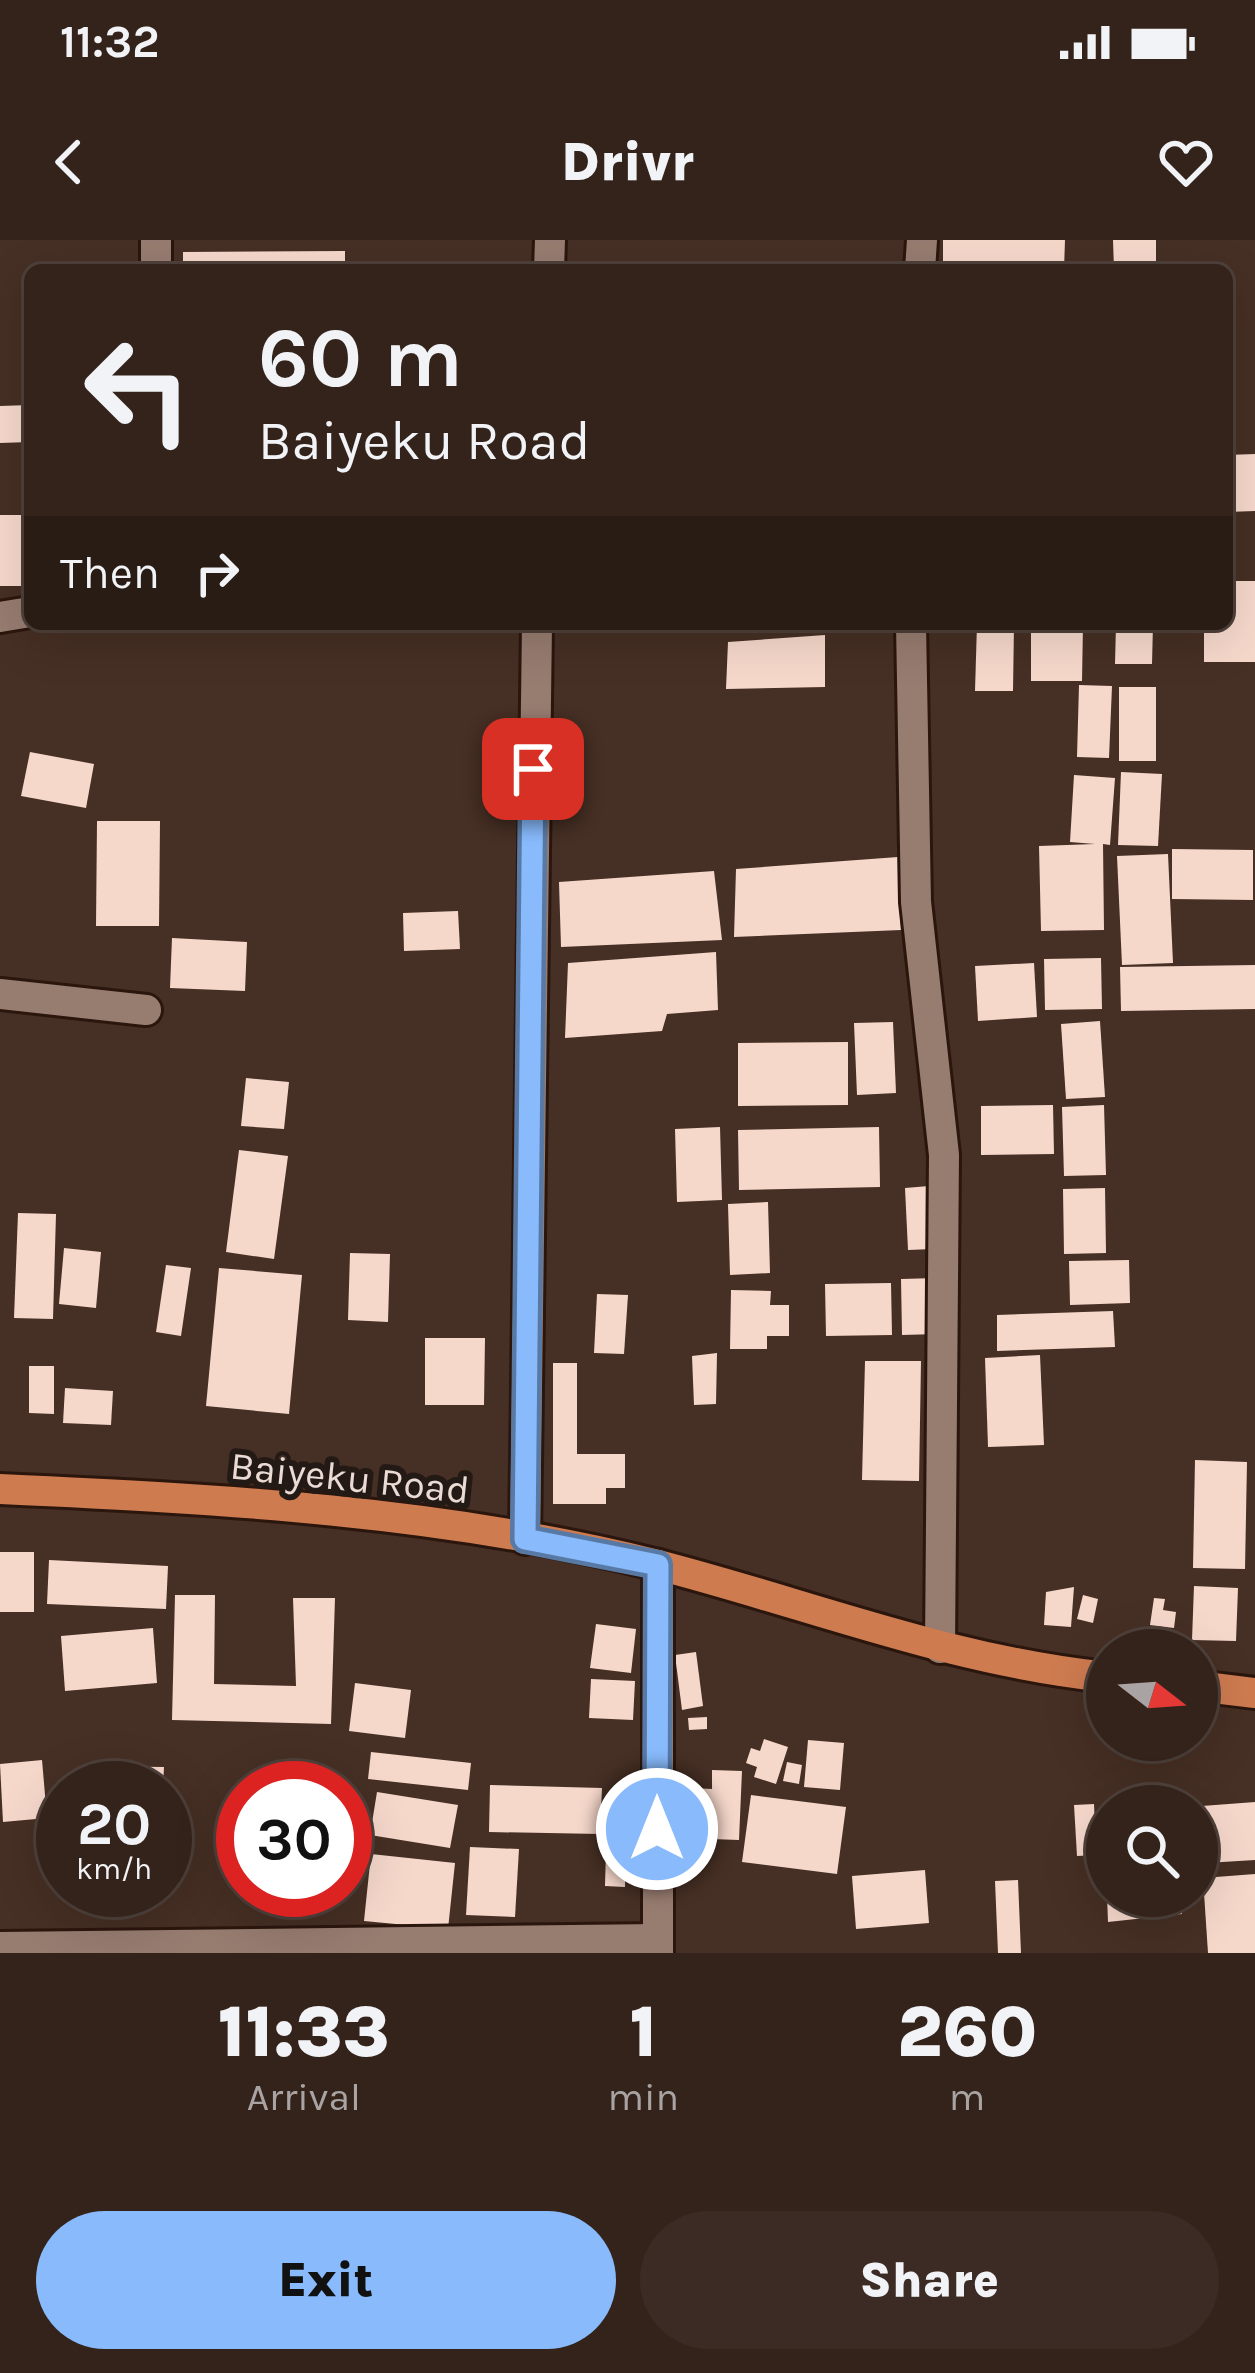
<!DOCTYPE html>
<html lang="en">
<head>
<meta charset="utf-8">
<style>
	:root { --surface:#34231b; --page:#3c2b24; --text:#f1f3f6; --muted:#a9a4a3; --line:#4e403a; --accent:#88bafc }
	body { margin:0; font-family:Karla,sans-serif; background:var(--page); color:var(--text); height:100vh; display:flex; flex-direction:column; font-size:45px; white-space:nowrap }
	* { box-sizing:border-box; margin:0 }
	p { font-size:39px; color:var(--muted) }
	.icon { flex:none; width:66px; height:66px; fill:none; stroke:currentColor; stroke-width:2; stroke-linecap:round; stroke-linejoin:round }
	.map { position:relative; height:1713px; overflow:hidden }
	.sheet { display:flex; flex-direction:column; background:var(--surface); flex:1 }
	.sheet>* { flex:none }
	.top-card { position:absolute; left:24px; top:24px; width:1209px; height:366px; border-radius:18px; box-shadow:0 12px 48px #0002,0 0 0 3px var(--line); background:#34231b; color:var(--text); overflow:hidden }
	.needle { width:78px; rotate:107deg }
	.controls { position:absolute; left:1086px; top:1389px; display:grid; gap:24px }
	.controls a { display:grid; place-items:center; width:132px; height:132px; border-radius:50%; background:var(--surface); box-shadow:0 12px 48px #0002,0 0 0 3px var(--line); font-size:60px }
	.speed { position:absolute; left:36px; top:1521px; display:flex; gap:24px; font-size:60px; font-weight:700; text-align:center }
	.speed>* { display:grid; place-content:center; width:156px; height:156px; border-radius:50%; background:var(--surface); box-shadow:0 12px 48px #0002,0 0 0 3px var(--line); line-height:1 }
	.speed small { font-size:30px; font-weight:400 }
	.speed .limit { border:18px solid #d22; background:#fff; color:#111 }
	.pin { position:absolute; display:grid; place-items:center; width:102px; height:102px; color:#fff; margin:-51px; border-radius:24px; box-shadow:0 6px 18px #0006 }
	.me { position:absolute; width:132px; margin:-66px; rotate:0deg; stroke-linejoin:round; filter:drop-shadow(0 0 9px #0008) }
	.turn { display:flex; align-items:center; gap:42px; height:252px; padding:0 36px; font-size:54px }
	.turn .icon { width:156px; height:156px; stroke-width:2.5 }
	.turn b { display:block; font-size:84px; line-height:102px }
	.then { display:flex; align-items:center; height:114px; padding:0 36px; background:#0003; gap:24px; font-size:45px }
	.eta { display:flex; justify-content:space-evenly; align-items:center; height:204px; text-align:center }
	.eta b { font-size:72px; font-weight:800; line-height:84px }
	.action { display:flex; gap:24px; margin-top:auto; padding:24px 36px }
	.action a { flex:1; height:138px; border-radius:72px; background:var(--accent); color:#111; font-size:48px; font-weight:800; line-height:138px; text-align:center }
	.action a+a { background:var(--page); color:var(--text) }
	.status { display:flex; justify-content:space-between; align-items:center; height:84px; padding:0 60px; background:var(--surface); direction:ltr }
	.status svg { height:33px; fill:currentColor }
	header { display:flex; justify-content:space-between; align-items:center; height:156px; padding:0 36px; background:var(--surface); font-size:54px; font-weight:800 }
	.map>svg:first-child { display:block }
	.building { fill:#f6d8cb }
	.lines { fill:none; stroke-linecap:round; stroke-linejoin:round }
	.minor-casing { stroke:#2b160d; stroke-width:36 }
	.major-casing { stroke:#2b160d; stroke-width:36 }
	.minor { stroke:#977c70; stroke-width:30 }
	.major { stroke:#ce7b50; stroke-width:30 }
	.route-casing { stroke:#5879a4; stroke-width:30 }
	.route { stroke:#88bafc; stroke-width:21 }
	.labels { text-anchor:middle; stroke-width:12; stroke-linejoin:round; paint-order:stroke }
	.street-label { font-size:39px; fill:#eadbd4; stroke:#241a15 }
</style>
</head>
<body>
<div class="status"><b>11:32</b><svg viewBox="0 0 49 12"><path d="M0 12V9h3v3zM5 12V6h3v6zM10 12V3h3v9zM15 12V0h3v12zM26 1h20v11H26zM47 4h2v5h-2z"/></svg></div>
<header><svg class="icon" aria-label="back" viewBox="0 0 24 24"><path d="M15 5l-7 7 7 7"/></svg>Drivr<svg class="icon" aria-label="heart" viewBox="0 0 24 24"><path d="M12 20l-8-8c-3-5 5-10 8-4 3-6 11-1 8 4z"/></svg></header>
<div class="map">
<svg width="1255" height="1713" viewBox="0 0 1255 1713">
	<rect width="100%" height="100%" fill="#462f24"/>
	<g class="building">
		<polygon points="943,0 1065,0 1064,30 943,30"/>
		<polygon points="1113,0 1156,0 1156,30 1114,30"/>
		<polygon points="345,11 345,30 183,30 183,12"/>
		<polygon points="30,165 30,202 0,203 0,166"/>
		<polygon points="1255,214 1255,271 1227,272 1227,215"/>
		<polygon points="0,275 29,275 30,346 0,346"/>
		<polygon points="1227,341 1255,341 1255,422 1204,422 1204,384 1227,384"/>
		<polygon points="977,384 1014,384 1013,451 975,451"/>
		<polygon points="1031,384 1083,384 1082,441 1031,441"/>
		<polygon points="1116,384 1153,384 1152,424 1115,424"/>
		<polygon points="825,395 825,447 726,449 728,402"/>
		<polygon points="1079,445 1112,446 1109,518 1077,517"/>
		<rect x="1119" y="447" width="37" height="74"/>
		<polygon points="30,512 94,524 86,568 21,556"/>
		<polygon points="1121,532 1162,534 1158,606 1118,605"/>
		<polygon points="1074,535 1115,538 1110,605 1103,604 1104,690 1041,691 1039,606 1095,604 1070,602"/>
		<polygon points="97,581 160,581 159,686 96,686"/>
		<polygon points="1172,609 1253,610 1253,660 1172,659"/>
		<polygon points="1168,614 1173,723 1122,725 1117,616"/>
		<polygon points="898,617 901,690 734,697 736,629"/>
		<polygon points="714,631 722,700 561,707 559,642"/>
		<polygon points="458,671 460,709 404,711 403,673"/>
		<polygon points="172,698 247,702 245,751 170,748"/>
		<polygon points="716,712 718,770 667,774 662,791 565,798 568,723"/>
		<polygon points="1101,718 1102,769 1045,770 1044,719"/>
		<polygon points="1034,723 1037,777 978,781 975,726"/>
		<polygon points="1255,725 1255,769 1121,771 1120,727"/>
		<polygon points="1100,781 1105,857 1066,859 1061,784"/>
		<polygon points="893,782 896,853 857,855 854,783"/>
		<polygon points="848,802 848,865 738,866 738,803"/>
		<polygon points="246,838 289,842 284,889 241,886"/>
		<polygon points="1053,865 1054,914 981,915 981,866"/>
		<polygon points="1104,865 1106,935 1064,936 1062,867"/>
		<polygon points="720,887 722,960 677,962 675,889"/>
		<polygon points="879,887 880,947 739,950 738,890"/>
		<polygon points="239,910 288,916 274,1019 226,1012"/>
		<polygon points="929,946 933,1009 908,1010 905,948"/>
		<polygon points="1105,948 1106,1013 1064,1014 1063,949"/>
		<polygon points="768,962 770,1033 730,1035 728,964"/>
		<polygon points="18,973 56,974 53,1079 14,1078"/>
		<polygon points="64,1008 101,1012 96,1068 59,1064"/>
		<polygon points="350,1013 390,1014 388,1082 348,1080"/>
		<polygon points="1129,1020 1130,1063 1070,1065 1069,1021"/>
		<polygon points="166,1025 191,1028 181,1096 156,1092"/>
		<polygon points="219,1028 302,1035 289,1174 206,1166"/>
		<polygon points="937,1038 938,1094 902,1095 901,1039"/>
		<polygon points="891,1043 892,1095 826,1096 825,1044"/>
		<polygon points="731,1050 771,1051 770,1065 789,1065 789,1096 767,1096 767,1109 730,1109"/>
		<polygon points="597,1054 628,1055 624,1114 594,1113"/>
		<polygon points="1113,1071 1115,1107 997,1111 997,1075"/>
		<polygon points="425,1098 485,1098 484,1165 425,1165"/>
		<polygon points="717,1113 716,1164 694,1165 692,1116"/>
		<polygon points="1040,1115 1044,1205 988,1207 985,1118"/>
		<polygon points="865,1121 921,1121 919,1241 862,1240"/>
		<polygon points="553,1123 577,1123 577,1214 625,1214 625,1248 606,1248 606,1264 553,1264"/>
		<polygon points="29,1126 54,1126 54,1174 29,1173"/>
		<polygon points="65,1148 113,1151 111,1185 63,1183"/>
		<polygon points="1195,1220 1247,1222 1245,1329 1193,1328"/>
		<rect x="0" y="1312" width="34" height="60"/>
		<polygon points="49,1320 168,1326 166,1369 47,1364"/>
		<polygon points="1194,1346 1238,1348 1236,1401 1192,1400"/>
		<polygon points="1074,1347 1071,1387 1044,1385 1046,1352"/>
		<polygon points="175,1355 215,1355 214,1444 296,1446 293,1358 335,1358 331,1484 172,1480"/>
		<polygon points="1083,1355 1098,1359 1093,1383 1077,1379"/>
		<polygon points="1154,1358 1165,1359 1163,1370 1176,1372 1174,1388 1150,1385"/>
		<polygon points="596,1384 636,1389 631,1433 590,1428"/>
		<polygon points="153,1388 157,1443 65,1451 61,1396"/>
		<polygon points="696,1412 703,1466 682,1470 675,1415"/>
		<polygon points="591,1439 635,1441 633,1480 589,1478"/>
		<polygon points="355,1443 411,1450 405,1498 349,1491"/>
		<polygon points="707,1477 707,1489 689,1490 688,1478"/>
		<polygon points="764,1499 788,1507 776,1544 754,1537 757,1527 746,1523 751,1508 760,1511"/>
		<polygon points="808,1500 844,1503 840,1550 804,1547"/>
		<polygon points="371,1512 471,1523 468,1550 368,1539"/>
		<polygon points="42,1520 47,1578 3,1582 0,1524"/>
		<polygon points="787,1522 802,1525 799,1544 783,1541"/>
		<polygon points="79,1526 164,1527 163,1548 79,1548"/>
		<polygon points="712,1530 742,1531 739,1600 711,1599 712,1575 691,1574 692,1548 712,1549"/>
		<polygon points="490,1545 602,1548 600,1594 489,1592"/>
		<polygon points="377,1552 458,1565 450,1608 370,1595"/>
		<polygon points="751,1555 846,1567 837,1634 742,1622"/>
		<polygon points="1255,1562 1255,1620 1206,1623 1202,1566"/>
		<polygon points="1094,1564 1096,1615 1077,1616 1074,1565"/>
		<polygon points="615,1581 640,1581 640,1604 614,1605"/>
		<polygon points="470,1607 519,1609 515,1677 466,1675"/>
		<polygon points="606,1610 626,1610 625,1647 605,1646"/>
		<polygon points="371,1614 455,1623 448,1689 364,1681"/>
		<polygon points="925,1630 929,1683 856,1689 852,1636"/>
		<polygon points="1255,1634 1255,1713 1208,1713 1203,1638"/>
		<polygon points="1018,1640 1021,1713 998,1713 995,1641"/>
		<polygon points="1107,1656 1180,1656 1182,1674 1108,1682"/>
	</g>
	<g class="lines">
		<g class="minor-casing">
			<g id="minor">
				<polyline points="156,30 156,0"/>
				<polyline points="549,30 550,0"/>
				<polyline points="920,30 922,0"/>
				<polyline points="0,377 30,372"/>
				<polyline points="911,384 916,662 944,915 940,1408"/>
				<polyline points="0,754 146,770"/>
				<polyline points="525,1299 537,384"/>
				<polyline points="0,1707 658,1699"/>
				<polyline points="658,1713 658,1325"/>
			</g>
		</g>
		<g class="major-casing">
			<g id="major">
				<path d="M0,1249C220,1259 444,1271 658,1325C809,1364 951,1421 1107,1437"/>
				<polyline points="1197,1446 1255,1453"/>
			</g>
		</g>
		<use href="#minor" class="minor"/>
		<use href="#major" class="major"/>
	</g>
	<g class="lines">
		<g class="route-casing">
			<polyline id="route" points="533,529 525,1299 658,1325 657,1589"/>
		</g>
		<use href="#route" class="route"/>
	</g>
	<g class="labels">
		<g class="street-label">
			<text transform="translate(350 1237) rotate(6)" y="14">Baiyeku Road</text>
		</g>
	</g>
</svg>
<div class="controls">
<a><svg class="needle" viewBox="-14 -14 28 28"><path d="M0-13l5 13h-10z" fill="#e53935"/><path d="M0 13l5-13h-10z" fill="#a9a4a3"/></svg></a>
<a><svg class="icon" aria-label="search" viewBox="0 0 24 24"><circle cx="10" cy="10" r="6"/><path d="M15 15l6 6"/></svg></a>
</div>
<div class="speed"><div>20<small>km/h</small></div><div class="limit">30</div></div>
<div class="pin" style="left:533px;top:529px;background:#d93025"><svg class="icon" aria-label="arrive" viewBox="0 0 24 24"><path d="M6 21V4h12l-3 4 3 4H6"/></svg></div>
<svg class="me" style="left:657px;top:1589px" viewBox="-20 -20 40 40"><circle r="17" fill="#88bafc" stroke="#fff" stroke-width="3"/><path d="M0-11L8 9 0 5-8 9z" fill="#fff"/></svg>
<div class="top-card">
<div class="turn"><svg class="icon" aria-label="left" viewBox="0 0 24 24"><path d="M17 20v-9H6M10 6l-5 5 5 5"/></svg><div><b>60 m</b>Baiyeku Road</div></div>
<div class="then">Then<svg class="icon" aria-label="right" viewBox="0 0 24 24"><path d="M7 20v-9h11M14 6l5 5-5 5"/></svg></div>
</div>
</div>
<section class="sheet">
<div class="eta">
<div><b>11:33</b><p>Arrival</p></div>
<div><b>1</b><p>min</p></div>
<div><b>260</b><p>m</p></div>
</div>
<div class="action"><a>Exit</a><a>Share</a></div>
</section>
</body>
</html>
